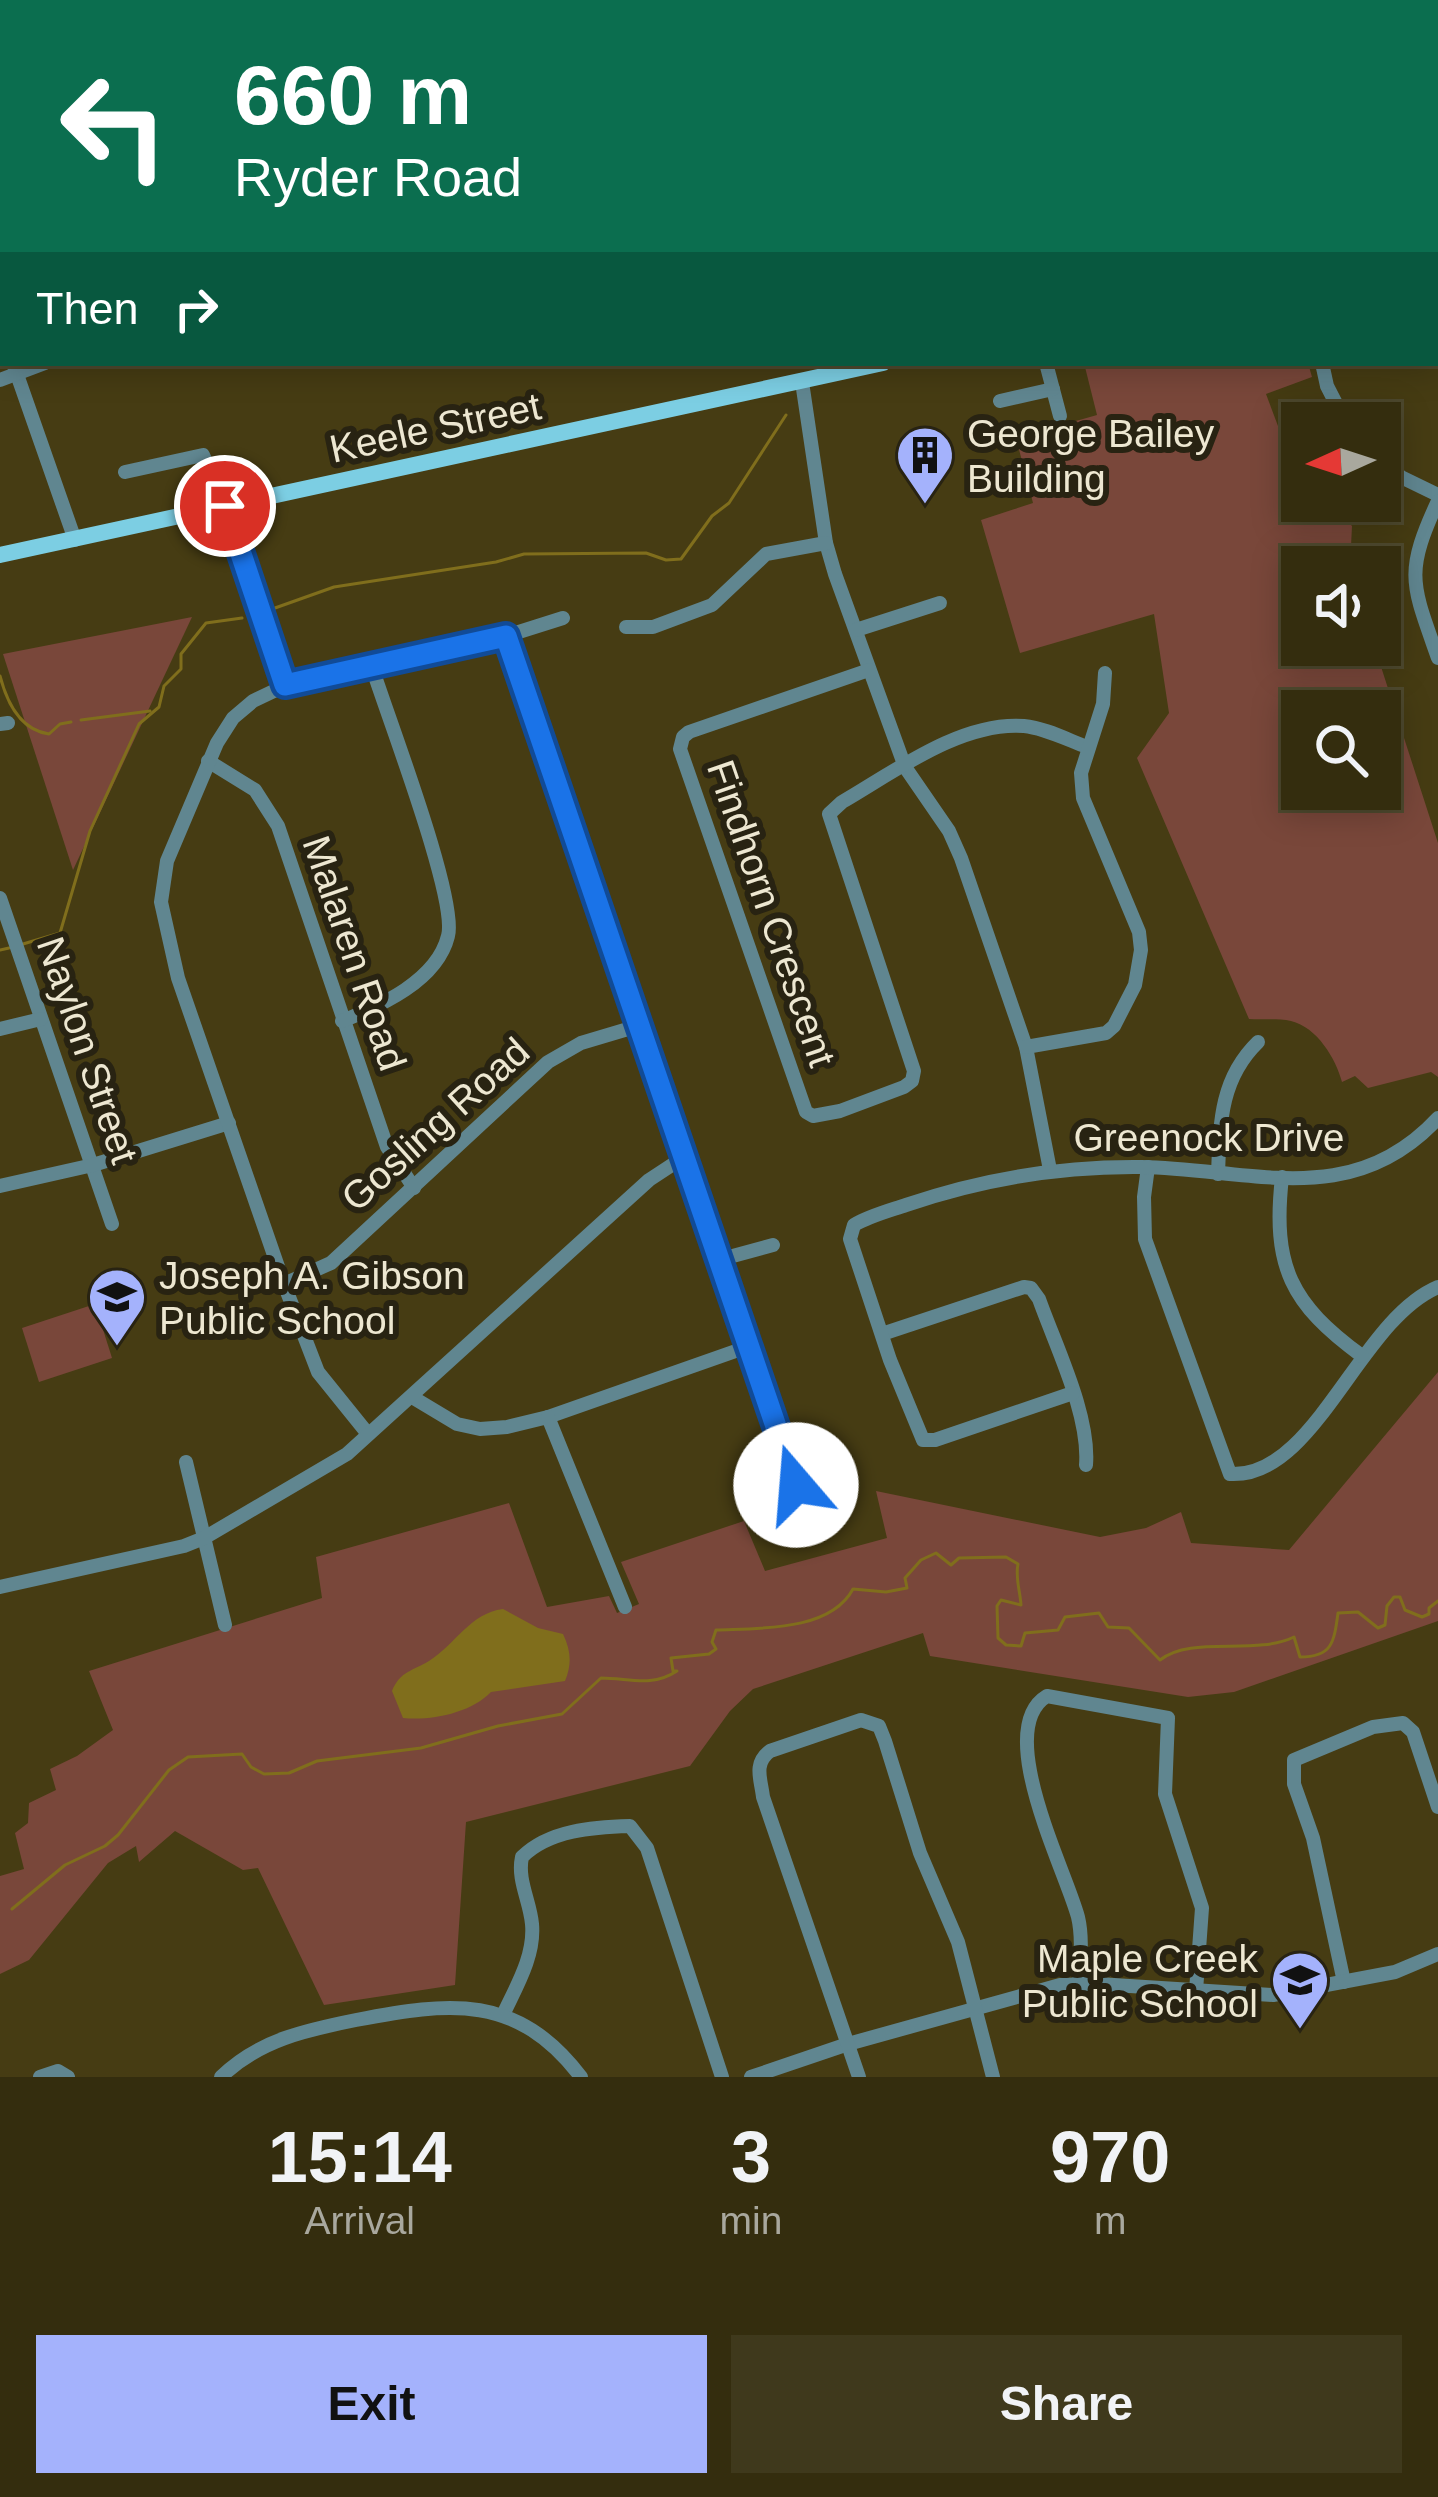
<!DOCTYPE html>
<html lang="en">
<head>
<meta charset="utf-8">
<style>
	:root { --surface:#342d0e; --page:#3f391c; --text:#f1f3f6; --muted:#a9a89e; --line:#4e492e; --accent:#a4b2fc }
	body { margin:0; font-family:Arial,sans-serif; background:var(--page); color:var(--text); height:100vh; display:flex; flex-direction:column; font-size:45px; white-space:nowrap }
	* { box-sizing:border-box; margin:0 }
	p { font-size:39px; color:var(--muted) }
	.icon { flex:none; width:66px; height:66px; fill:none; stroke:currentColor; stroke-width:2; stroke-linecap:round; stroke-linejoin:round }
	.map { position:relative; height:2077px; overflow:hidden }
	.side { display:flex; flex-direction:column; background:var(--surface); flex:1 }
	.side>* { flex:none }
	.hud { position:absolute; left:0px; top:0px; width:1440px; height:366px; box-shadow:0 6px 30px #0003,0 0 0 3px var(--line); background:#0b6e4f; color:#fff; overflow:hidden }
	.needle { width:78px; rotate:267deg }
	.controls { position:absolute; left:1281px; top:402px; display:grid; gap:24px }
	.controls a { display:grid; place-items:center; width:120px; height:120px; border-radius:0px; background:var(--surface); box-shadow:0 6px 30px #0003,0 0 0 3px var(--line); font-size:60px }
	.pin { position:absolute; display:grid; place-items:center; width:102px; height:102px; color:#fff; margin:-51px; border:6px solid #fff; border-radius:50%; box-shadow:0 3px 12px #0007 }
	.me { position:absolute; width:132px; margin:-66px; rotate:342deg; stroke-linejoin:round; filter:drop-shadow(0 0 9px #0008) }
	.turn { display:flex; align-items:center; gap:42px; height:252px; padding:0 36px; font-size:54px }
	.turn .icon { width:156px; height:156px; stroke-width:2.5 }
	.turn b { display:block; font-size:84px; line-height:102px }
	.then { display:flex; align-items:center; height:114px; padding:0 36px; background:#0003; gap:24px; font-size:45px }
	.eta { display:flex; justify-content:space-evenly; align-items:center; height:204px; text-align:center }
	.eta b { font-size:72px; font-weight:700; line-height:84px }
	.primary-button { display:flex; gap:24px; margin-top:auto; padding:24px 36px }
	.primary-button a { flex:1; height:138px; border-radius:0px; background:var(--accent); color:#111; font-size:48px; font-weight:700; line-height:138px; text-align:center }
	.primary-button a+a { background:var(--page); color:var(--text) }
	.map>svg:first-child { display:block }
	.green { fill:#79473a; fill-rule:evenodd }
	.water { fill:#806e1c }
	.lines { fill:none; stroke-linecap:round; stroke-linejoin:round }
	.stream { stroke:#806e1c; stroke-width:3 }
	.minor { stroke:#608690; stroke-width:14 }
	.major { stroke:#7ccee3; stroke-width:16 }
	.route-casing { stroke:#114b97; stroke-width:30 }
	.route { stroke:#1a73e8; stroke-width:21 }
	.labels { text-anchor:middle; stroke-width:12; stroke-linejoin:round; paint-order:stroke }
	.street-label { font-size:39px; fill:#ede7d1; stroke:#282312 }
	.poi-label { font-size:39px; fill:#ede7d1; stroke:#282312; text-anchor:start }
</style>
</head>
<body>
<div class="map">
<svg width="1438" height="2077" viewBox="0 0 1438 2077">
	<rect width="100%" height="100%" fill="#463c13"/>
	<g class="green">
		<path d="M1084,363H1308L1312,377L1266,394L1284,442L1302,469V501H1327L1352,526L1350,567H1302V645H1374L1438,843V1077L1431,1072L1368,1088L1355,1076L1342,1082C1336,1059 1317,1027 1291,1021C1278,1018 1262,1020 1249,1019L1137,758L1169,713L1154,614L1020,653L981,520L1033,503L1016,438L1097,415ZM1302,711H1380V789H1302Z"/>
		<polygon points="192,617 73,870 3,654"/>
		<polygon points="95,1304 112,1358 39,1382 22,1328"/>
		<polygon points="1438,1372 1438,1621 1234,1692 1188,1697 930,1656 923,1633 753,1689 730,1711 690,1766 466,1822 455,1985 324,2005 258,1868 243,1870 175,1831 139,1862 136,1846 108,1863 29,1960 0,1974 0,1876 24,1869 15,1833 28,1823 29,1803 56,1790 50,1769 77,1756 113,1730 89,1671 322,1598 316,1557 509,1503 547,1607 609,1596 617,1613 639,1604 621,1562 744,1521 765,1571 887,1538 876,1491 1100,1537 1146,1528 1181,1512 1191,1543 1289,1550"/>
	</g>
	<path class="water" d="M503,1609L538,1628L563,1634C571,1651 572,1664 565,1681L491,1692C471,1713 431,1721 403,1718L392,1691C400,1671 413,1671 429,1661C455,1645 470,1613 503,1609Z"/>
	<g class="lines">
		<g class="stream">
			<polyline points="1373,3 1377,0"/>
			<polyline points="275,608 334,587 496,562 524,554 646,553 666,560 681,559 712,516 729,503 786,415"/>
			<path d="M0,676C7,703 20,730 49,734L60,724L71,722"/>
			<polyline points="81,720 150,711"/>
			<polyline points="23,944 60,933 90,831 139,724 159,707 164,686 181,669 181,654 206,623 242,618"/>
			<polyline points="0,950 9,948"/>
			<path d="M12,1909L65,1865L105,1846L118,1835L169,1770L188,1757L242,1754L251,1767L264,1774L289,1773L317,1761L421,1748L498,1726L562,1714L601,1678C629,1678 651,1688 677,1671H673L671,1658L709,1654L716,1649L712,1642L716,1630C758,1628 830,1632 853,1589L886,1592L907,1588L905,1578L921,1560L936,1553L951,1565L959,1558L1006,1557L1018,1564C1015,1578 1020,1590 1021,1605L1001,1600L997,1606L998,1638L1006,1645L1021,1646L1025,1633L1058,1630L1065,1617L1099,1613L1108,1627L1129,1628L1160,1660C1191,1635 1255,1656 1294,1637L1300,1657C1332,1657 1334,1643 1338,1613L1358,1612L1378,1628L1385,1625L1387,1606L1394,1597H1400L1405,1610L1422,1617L1429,1614V1608L1438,1601"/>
		</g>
		<g class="minor">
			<polyline points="13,0 15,3"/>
			<polyline points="304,0 305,3"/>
			<polyline points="724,3 725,0"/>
			<polyline points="1193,3 1197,0"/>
			<polyline points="1437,64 1438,63"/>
			<polyline points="0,328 3,336"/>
			<polyline points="13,363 75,540"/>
			<polyline points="1046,363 1060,416"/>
			<polyline points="1322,363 1327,386 1346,423"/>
			<polyline points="0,380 45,363"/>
			<polyline points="802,382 826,543 835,574 905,767 949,831 961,858 1026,1047 1050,1170"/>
			<polyline points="1000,401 1053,389"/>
			<polyline points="1380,457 1401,477 1438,495"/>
			<polyline points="125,472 203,455 231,518 285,685"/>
			<path d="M1438,501C1404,574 1412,584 1438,658"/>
			<polyline points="626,627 653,627 712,605 766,554 826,543"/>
			<polyline points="856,630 940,603"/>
			<polyline points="506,636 796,1485"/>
			<path d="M869,670L689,732L683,737L680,749L806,1112L813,1116L840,1111L904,1087L912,1081L914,1071L829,814L842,802C894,772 961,721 1024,726C1045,728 1068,740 1087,747"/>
			<polyline points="0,724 8,723"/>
			<polyline points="208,761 255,790 278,826 387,1147 414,1188"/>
			<polyline points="0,898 112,1224"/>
			<path d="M342,1021C380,1006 437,981 448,936C458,899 387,715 372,667"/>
			<polyline points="0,1029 41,1019"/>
			<polyline points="1026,1047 1106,1033 1114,1026 1135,985 1141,950 1139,932 1083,798 1081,773 1103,704 1105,673"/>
			<path d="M1148,1167L1144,1197L1145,1239L1230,1474C1315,1479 1359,1320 1438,1287"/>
			<path d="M1218,1174C1220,1123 1220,1079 1258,1042"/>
			<path d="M1282,1177C1272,1267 1291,1304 1362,1356"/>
			<polyline points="0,1186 93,1165 229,1123"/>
			<polyline points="718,1260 773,1245"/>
			<polyline points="284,1284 331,1263 548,1062 581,1043 638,1026"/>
			<path d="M882,1334L1024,1287L1031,1288L1039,1299C1056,1347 1090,1415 1086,1465"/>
			<path d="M1073,1393L935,1440H923L890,1360L850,1239L854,1225C869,1216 888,1211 906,1205C982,1179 1060,1166 1142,1167C1252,1169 1352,1211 1438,1118"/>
			<polyline points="412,1397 457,1424 480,1429 507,1427 548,1417 750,1346"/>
			<polyline points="548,1417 625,1607"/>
			<polyline points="368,1434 318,1372 284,1284 178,978 161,902 167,861 217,743 233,718 253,701 297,680 506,636 563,618"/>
			<polyline points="186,1462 225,1625"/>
			<polyline points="0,1587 184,1546 204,1538 347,1454 649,1180 684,1157"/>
			<polyline points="1344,1982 1313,1838 1294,1784 1294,1760 1373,1727 1403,1723 1413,1732 1438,1807"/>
			<path d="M1079,1983C1080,1962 1083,1938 1078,1917C1066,1871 992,1729 1047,1696L1168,1718L1165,1794L1202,1908L1196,1991"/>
			<path d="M503,2015C516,1987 535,1956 532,1924C530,1901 517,1880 522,1857C549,1830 594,1827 630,1826L647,1848L722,2077"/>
			<polyline points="40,2077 58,2071 68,2077"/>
			<path d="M221,2077C259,2040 306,2030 356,2020C450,2002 517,1993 581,2077"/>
			<polyline points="751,2077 848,2044 1060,1985 1098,1984 1273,1995 1395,1972 1438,1954"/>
			<path d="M859,2077L763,1797C761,1779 753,1764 770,1751L861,1720L879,1726L885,1741L920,1853L958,1942L993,2077"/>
		</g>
		<g class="major">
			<polyline points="1437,224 1438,223"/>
			<polyline points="1437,243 1438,243"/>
			<polyline points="0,555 883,363"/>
		</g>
	</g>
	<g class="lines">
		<g class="route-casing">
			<polyline id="route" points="225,506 285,685 506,636 796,1485"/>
		</g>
		<use href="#route" class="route"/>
	</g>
	<defs>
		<g id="building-pin" transform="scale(3)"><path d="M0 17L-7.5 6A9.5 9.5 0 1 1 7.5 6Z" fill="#a4b2fc" stroke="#282312"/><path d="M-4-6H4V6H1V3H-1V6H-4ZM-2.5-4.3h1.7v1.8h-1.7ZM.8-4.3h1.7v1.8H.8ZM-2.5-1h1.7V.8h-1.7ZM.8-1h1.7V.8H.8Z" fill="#111"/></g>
		<g id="school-pin" transform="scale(3)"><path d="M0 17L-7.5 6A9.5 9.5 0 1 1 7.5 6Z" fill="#a4b2fc" stroke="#282312"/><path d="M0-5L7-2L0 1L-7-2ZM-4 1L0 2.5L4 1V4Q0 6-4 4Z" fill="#111"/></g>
	</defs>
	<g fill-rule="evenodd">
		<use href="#building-pin" x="925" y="455"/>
		<use href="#school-pin" x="117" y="1297"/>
		<use href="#school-pin" x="1300" y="1980"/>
	</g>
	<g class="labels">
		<g class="street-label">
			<text transform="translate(435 427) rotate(-12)" y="14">Keele Street</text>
			<text transform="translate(772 913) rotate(71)" y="14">Findhorn Crescent</text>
			<text transform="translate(355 953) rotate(71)" y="14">Malaren Road</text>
			<text transform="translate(88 1050) rotate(71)" y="14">Naylon Street</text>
			<text transform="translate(435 1124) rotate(-42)" y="14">Gosling Road</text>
			<text x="1209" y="1151">Greenock Drive</text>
		</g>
		<g class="poi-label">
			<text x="967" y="447">George Bailey<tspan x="967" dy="45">Building</tspan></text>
			<text x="159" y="1289">Joseph A. Gibson<tspan x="159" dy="45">Public School</tspan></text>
			<text x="1258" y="1972" text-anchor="end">Maple Creek<tspan x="1258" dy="45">Public School</tspan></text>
		</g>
	</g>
</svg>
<div class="controls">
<a><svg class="needle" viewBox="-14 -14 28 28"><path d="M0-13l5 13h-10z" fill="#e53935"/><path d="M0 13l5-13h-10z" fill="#a9a89e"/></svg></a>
<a><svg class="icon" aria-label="sound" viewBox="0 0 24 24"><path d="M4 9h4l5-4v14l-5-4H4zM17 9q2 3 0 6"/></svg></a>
<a><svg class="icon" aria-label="search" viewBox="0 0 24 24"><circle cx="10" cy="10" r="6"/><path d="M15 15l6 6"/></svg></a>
</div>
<div class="pin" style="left:225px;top:506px;background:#d93025"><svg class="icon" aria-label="arrive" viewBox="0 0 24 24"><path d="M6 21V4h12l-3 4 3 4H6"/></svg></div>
<svg class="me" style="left:796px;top:1485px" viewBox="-20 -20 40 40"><circle r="19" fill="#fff"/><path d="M0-13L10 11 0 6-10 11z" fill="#1a73e8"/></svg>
<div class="hud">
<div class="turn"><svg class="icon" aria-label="left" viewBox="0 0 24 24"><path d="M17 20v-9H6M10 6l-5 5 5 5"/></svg><div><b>660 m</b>Ryder Road</div></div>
<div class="then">Then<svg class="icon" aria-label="right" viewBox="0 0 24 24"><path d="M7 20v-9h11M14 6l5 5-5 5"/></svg></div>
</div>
</div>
<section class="side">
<div class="eta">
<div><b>15:14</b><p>Arrival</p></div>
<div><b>3</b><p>min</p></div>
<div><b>970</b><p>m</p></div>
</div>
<div class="primary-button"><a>Exit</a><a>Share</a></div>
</section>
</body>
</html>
